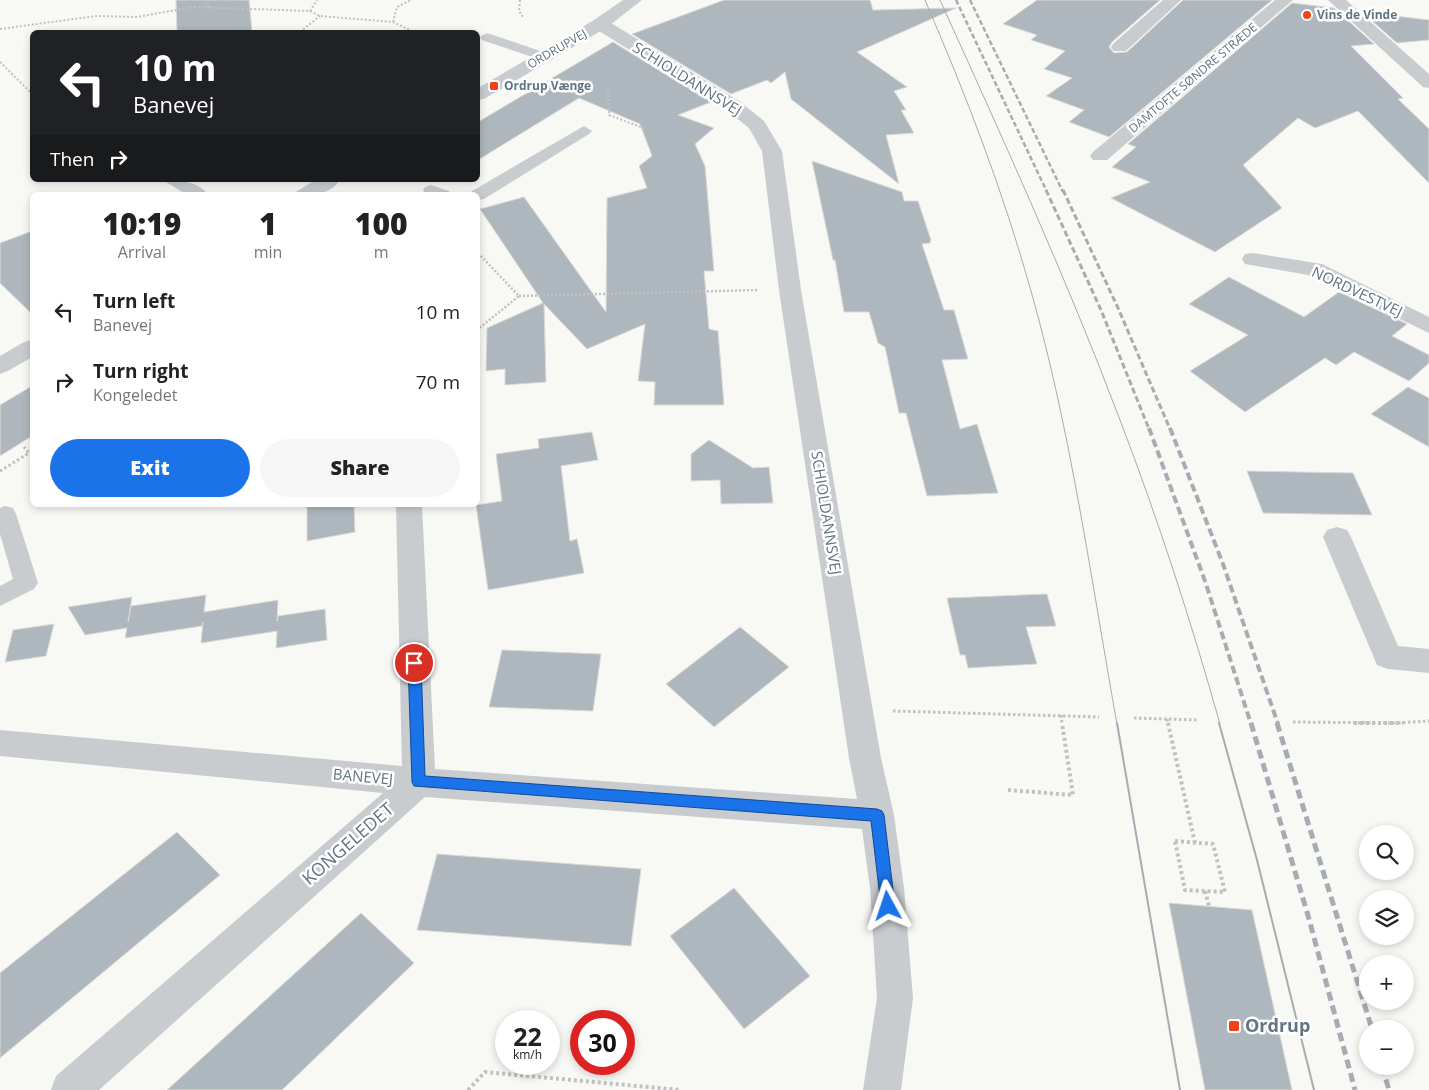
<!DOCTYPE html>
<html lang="en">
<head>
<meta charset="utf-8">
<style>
	:root { --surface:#fff; --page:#f6f6f6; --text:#222; --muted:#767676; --accent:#1a73e8 }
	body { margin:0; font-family:"Open Sans",sans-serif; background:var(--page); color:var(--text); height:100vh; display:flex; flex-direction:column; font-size:19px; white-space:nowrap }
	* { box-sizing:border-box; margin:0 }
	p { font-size:16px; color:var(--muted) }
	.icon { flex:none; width:28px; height:28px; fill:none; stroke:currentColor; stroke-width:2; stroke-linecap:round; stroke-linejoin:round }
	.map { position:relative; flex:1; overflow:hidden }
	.details { position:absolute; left:30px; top:192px; width:450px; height:315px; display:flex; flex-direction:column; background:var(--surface); border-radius:8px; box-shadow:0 2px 8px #0003 }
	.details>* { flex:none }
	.guide { position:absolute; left:30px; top:30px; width:450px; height:152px; border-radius:8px; box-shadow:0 2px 8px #0003; background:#202124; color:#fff; overflow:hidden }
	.controls { position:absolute; left:1359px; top:825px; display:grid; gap:10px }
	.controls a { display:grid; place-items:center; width:55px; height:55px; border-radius:50%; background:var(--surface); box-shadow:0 2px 8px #0003; font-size:25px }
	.speed { position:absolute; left:495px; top:1010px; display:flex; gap:10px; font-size:25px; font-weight:700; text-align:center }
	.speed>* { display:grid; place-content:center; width:65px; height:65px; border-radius:50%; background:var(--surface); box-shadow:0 2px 8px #0003; line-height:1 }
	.speed small { font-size:12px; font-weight:400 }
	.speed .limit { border:8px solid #d22; background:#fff; color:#111 }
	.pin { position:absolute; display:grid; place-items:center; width:42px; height:42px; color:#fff; margin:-21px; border:2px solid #fff; border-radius:50%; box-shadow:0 1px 5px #0007 }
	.me { position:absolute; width:55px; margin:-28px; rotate:355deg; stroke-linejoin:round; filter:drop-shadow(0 0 4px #0008) }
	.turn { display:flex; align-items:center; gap:18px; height:105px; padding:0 20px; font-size:22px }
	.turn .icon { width:65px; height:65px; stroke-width:2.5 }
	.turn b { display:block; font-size:35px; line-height:42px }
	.then { display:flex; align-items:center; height:48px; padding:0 20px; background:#0003; gap:10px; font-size:19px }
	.eta { display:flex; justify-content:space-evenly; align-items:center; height:85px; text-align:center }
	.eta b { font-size:30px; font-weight:800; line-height:35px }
	.action { display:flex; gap:10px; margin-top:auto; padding:10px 20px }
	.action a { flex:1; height:58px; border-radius:30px; background:var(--accent); color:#fff; font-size:20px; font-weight:800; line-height:58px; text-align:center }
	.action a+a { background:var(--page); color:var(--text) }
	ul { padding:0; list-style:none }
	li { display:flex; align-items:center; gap:15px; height:70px; padding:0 20px }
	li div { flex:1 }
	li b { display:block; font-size:19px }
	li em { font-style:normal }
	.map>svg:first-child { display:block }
	.building { fill:#aeb7bd; stroke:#dadad7 }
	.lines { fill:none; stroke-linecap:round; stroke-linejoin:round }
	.path-far3 { stroke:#bfc2c4; stroke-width:2; stroke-dasharray:2 2; stroke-linecap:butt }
	.path-far2 { stroke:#bfc2c4; stroke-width:2.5; stroke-dasharray:2 2; stroke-linecap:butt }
	.path-far1 { stroke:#bfc2c4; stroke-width:3; stroke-dasharray:2.5 2.5; stroke-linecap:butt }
	.path { stroke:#bfc2c4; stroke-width:4; stroke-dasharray:3 3; stroke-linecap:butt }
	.service { fill:#c8cccf; fill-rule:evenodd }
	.minor { fill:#c8cccf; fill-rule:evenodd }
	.tertiary { fill:#c8cccf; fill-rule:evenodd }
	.tram-far1 { stroke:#a5adb3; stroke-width:1 }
	.tram { stroke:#a5adb3; stroke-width:2 }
	.rail-far3 { stroke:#a5adb3; stroke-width:2.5; stroke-dasharray:5 2.5; stroke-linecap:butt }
	.rail-far2 { stroke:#a5adb3; stroke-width:3; stroke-dasharray:6 3; stroke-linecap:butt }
	.rail-far1 { stroke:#a5adb3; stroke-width:4; stroke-dasharray:8 4; stroke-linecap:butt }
	.rail { stroke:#a5adb3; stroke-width:5; stroke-dasharray:9 5; stroke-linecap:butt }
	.route { fill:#1a73e8; stroke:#114b97 }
	.poi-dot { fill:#f3421a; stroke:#fff; stroke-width:2 }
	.labels { text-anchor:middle; stroke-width:5; stroke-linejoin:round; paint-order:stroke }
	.far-poi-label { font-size:12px; font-weight:bold; fill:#607583; stroke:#fff; text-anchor:start }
	.far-street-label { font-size:12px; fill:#607583; stroke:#fff }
	.street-label { font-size:15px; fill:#607583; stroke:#fff }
	.near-street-label { font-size:18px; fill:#607583; stroke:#fff }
	.near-poi-label { font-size:18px; font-weight:bold; fill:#607583; stroke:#fff; text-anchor:start }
</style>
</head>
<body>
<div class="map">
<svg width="1429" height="1090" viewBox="0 0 1429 1090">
	<rect width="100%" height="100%" fill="#f8f8f5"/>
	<g class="building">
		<polygon points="176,0 249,0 252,32 177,32"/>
		<polygon points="724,0 870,0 873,10 956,8 857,52 907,87 894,91 906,110 901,110 914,133 886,135 899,184 791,99 785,72 771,83 767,80 731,94 632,34"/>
		<polygon points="1037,0 1160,0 1112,42 1109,47 1114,53 1127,52 1183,0 1272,0 1109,137 1069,122 1084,110 1046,96 1072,78 1044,69 1065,51 1031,40 1037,35 1003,24"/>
		<polygon points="1292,3 1334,8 1374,44 1351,46 1403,98 1398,99 1429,129 1429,183 1358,111 1315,128 1298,118 1243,165 1282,208 1215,252 1111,198 1150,182 1112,167 1136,147 1128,144"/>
		<polygon points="1362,12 1429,20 1429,40 1397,43"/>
		<polygon points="613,42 711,102 678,115 714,128 695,144 705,166 714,271 704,271 709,329 718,331 724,405 654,405 655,382 638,381 645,324 587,349 544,304 546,382 505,385 505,369 486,371 487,328 543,303 480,209 524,197 606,312 607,198 647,188 639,166 652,156 640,124 579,98 478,160 478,122"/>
		<polygon points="812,161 902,192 904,201 918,201 931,240 930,243 922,244 944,310 954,310 968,359 942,360 960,429 977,424 998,493 927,496 906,413 899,413 885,347 878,343 869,312 844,312 835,260 833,260"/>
		<polygon points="32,231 32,314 0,283 0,243"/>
		<polygon points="1229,277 1304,317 1339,292 1407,324 1392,336 1429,355 1429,363 1409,381 1354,352 1336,365 1325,358 1245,412 1190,371 1248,335 1189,304"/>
		<polygon points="32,386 32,436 0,456 0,405"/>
		<polygon points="1408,387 1429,398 1429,447 1371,414"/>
		<polygon points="592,432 598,460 561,466 570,541 577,539 584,573 488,590 476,505 502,501 496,454 539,448 538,439"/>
		<polygon points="709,440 753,468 769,467 773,503 721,504 720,480 691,481 691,454"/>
		<polygon points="1247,471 1353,473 1372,515 1263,513"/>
		<polygon points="307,505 354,505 355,532 307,541"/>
		<polygon points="1047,594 1056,626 1026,627 1037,664 968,668 965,655 960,655 947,598"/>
		<polygon points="206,595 204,612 278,600 277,621 278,616 325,609 327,640 276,648 277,631 201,643 203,622 202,626 125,638 127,628 85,635 68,607 132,597 128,622 131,606"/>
		<polygon points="54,624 46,656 5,662 13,630"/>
		<polygon points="740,627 789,667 714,727 666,684"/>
		<polygon points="502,650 601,654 593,711 489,707"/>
		<polygon points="177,832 220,875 0,1058 0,973"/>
		<polygon points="437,854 641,869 631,946 417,930"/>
		<polygon points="734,888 810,976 744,1029 670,936"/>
		<polygon points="1169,903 1252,910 1292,1090 1205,1090"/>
		<polygon points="361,913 414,963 282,1090 167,1090"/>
	</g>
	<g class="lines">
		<g class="path-far3">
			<polyline points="203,0 210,8"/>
			<polyline points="520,0 519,11 523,17"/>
			<polyline points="310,11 317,0"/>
			<polyline points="393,22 397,7 411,0"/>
			<polyline points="0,29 96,16 137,17 193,7 310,11 320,16 393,22 414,32"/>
			<polyline points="300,32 320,16"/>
			<polyline points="449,32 451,30"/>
			<polyline points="0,62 32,94"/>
			<polyline points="608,91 609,115 646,129"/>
		</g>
		<g class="path-far2">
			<polyline points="478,253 519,296 478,329"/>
			<polyline points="519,296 758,290"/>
		</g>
		<g class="path-far1">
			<polyline points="0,471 29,453 24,447"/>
			<polyline points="893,711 1099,717"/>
			<polyline points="1061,715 1062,724"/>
			<polyline points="1134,718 1199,720"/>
			<polyline points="1167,719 1168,724"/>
			<polyline points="1293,722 1396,723 1429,721"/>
		</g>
		<g class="path">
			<polyline points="1168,723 1195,843"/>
			<polyline points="1354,723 1403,723"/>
			<polyline points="1008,790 1073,795 1062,723"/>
			<polygon points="1175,841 1213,844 1225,892 1185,890"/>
			<polyline points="1205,891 1209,906"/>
			<polyline points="468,1090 485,1072 681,1090"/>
		</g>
		<g class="service">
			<polygon points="487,33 549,54 551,57 544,61 482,40 480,37"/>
			<polygon points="584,126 592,131 589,134 484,199 478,200 478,195 470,195 472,191"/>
			<path d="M163,180C178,180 199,181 208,195H187Z"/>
			<polygon points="431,185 449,191 451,195 425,193 423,190 425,187"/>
			<polygon points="5,506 13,508 16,514 38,583 34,589 0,606 0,586 13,579 0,534 0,508"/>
		</g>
		<g class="minor">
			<polygon points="1163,0 1181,0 1126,51 1114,51 1111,47 1114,43"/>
			<polygon points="1275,0 1293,0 1107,160 1093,160 1090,156 1093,152"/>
			<polygon points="600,19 606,20 739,101 764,121 782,151 801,290 881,758 894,815 904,888 913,998 901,1090 863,1090 877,998 870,888 862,829 425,797 99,1090 51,1090 56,1076 383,793 0,756 0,730 402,766 396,505 422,505 435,769 857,799 849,758 779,290 762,151 749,128 725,109 594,28 592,24 594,20"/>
			<polygon points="1253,253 1322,264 1429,317 1429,333 1308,275 1245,264 1242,259 1245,254"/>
			<polygon points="1337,527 1347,530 1351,537 1398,646 1429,649 1429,673 1388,669 1377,665 1323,537 1327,530"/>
		</g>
		<g class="tertiary">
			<polygon points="623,0 642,0 606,28 484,99 478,100 478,88 594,20"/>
			<polygon points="1328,0 1346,0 1429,74 1429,88 1423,87"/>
			<path d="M316,180H340C329,196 311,195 294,195L297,191Z"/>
			<polygon points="32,340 32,357 8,371 0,374 0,356 24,342"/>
		</g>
		<g class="tram-far1">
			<path d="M925,0C966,95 1003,191 1031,291C1071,432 1091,579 1117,724"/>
			<path d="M940,0C1003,139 1066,277 1120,420C1158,519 1191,621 1220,724"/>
		</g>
		<g class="tram">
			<polyline points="1117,723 1180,1090"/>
			<polyline points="1219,723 1257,860 1314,1090"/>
		</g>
		<g class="rail-far3">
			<polyline points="956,0 1047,192"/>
			<polyline points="970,0 1063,192"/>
		</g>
		<g class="rail-far2">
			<polyline points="1046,190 1101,310 1149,429"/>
			<polyline points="1063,190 1118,308 1170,429"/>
		</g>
		<g class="rail-far1">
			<polyline points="1149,428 1205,581 1251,724"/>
			<polyline points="1170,428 1223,564 1278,724"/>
		</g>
		<g class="rail">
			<polyline points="1251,723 1309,919 1355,1090"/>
			<polyline points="1277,723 1372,1029"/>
			<polyline points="1382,1066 1389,1090"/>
		</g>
	</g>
	<polygon class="route" points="414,658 421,663 425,776 877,809 882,811 884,815 895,906 893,911 888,913 883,911 881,906 871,821 414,786 412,782 408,663"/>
	<g class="poi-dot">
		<circle cx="1307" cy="15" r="5"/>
		<rect x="489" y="81" width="10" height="10" rx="2.5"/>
		<rect x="1228" y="1020" width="12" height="12" rx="2.5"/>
	</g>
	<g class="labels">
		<g class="far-poi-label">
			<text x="1317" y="19">Vins de Vinde</text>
			<text x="504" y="90">Ordrup Vænge</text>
		</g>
		<g class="far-street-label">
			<text transform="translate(557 49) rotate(-30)" y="4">ORDRUPVEJ</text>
			<text transform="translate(1193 78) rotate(-40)" y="4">DAMTOFTE SØNDRE STRÆDE</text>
		</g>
		<g class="street-label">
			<text transform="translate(687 79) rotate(32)" y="5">SCHIOLDANNSVEJ</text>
			<text transform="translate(1357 292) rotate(25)" y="5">NORDVESTVEJ</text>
			<text transform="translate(826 513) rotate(81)" y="5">SCHIOLDANNSVEJ</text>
			<text transform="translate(363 777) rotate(5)" y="5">BANEVEJ</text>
		</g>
		<g class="near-street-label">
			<text transform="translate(348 844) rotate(-41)" y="6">KONGELEDET</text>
		</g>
		<g class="near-poi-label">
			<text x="1245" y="1032">Ordrup</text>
		</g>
	</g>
</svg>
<div class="controls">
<a><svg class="icon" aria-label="search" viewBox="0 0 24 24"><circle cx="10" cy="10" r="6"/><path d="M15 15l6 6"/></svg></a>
<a><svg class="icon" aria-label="layers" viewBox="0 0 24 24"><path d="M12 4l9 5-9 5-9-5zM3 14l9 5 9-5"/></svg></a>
<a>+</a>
<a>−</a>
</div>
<div class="speed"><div>22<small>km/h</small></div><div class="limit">30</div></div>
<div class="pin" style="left:414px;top:663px;background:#d93025"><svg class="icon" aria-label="arrive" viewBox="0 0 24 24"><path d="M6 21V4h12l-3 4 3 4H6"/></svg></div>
<svg class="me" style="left:888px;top:906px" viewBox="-20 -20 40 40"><path d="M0-17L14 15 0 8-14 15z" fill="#1a73e8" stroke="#fff" stroke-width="4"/></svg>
<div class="guide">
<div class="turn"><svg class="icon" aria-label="left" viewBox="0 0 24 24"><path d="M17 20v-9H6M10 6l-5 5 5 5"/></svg><div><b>10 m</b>Banevej</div></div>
<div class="then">Then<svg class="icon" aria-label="right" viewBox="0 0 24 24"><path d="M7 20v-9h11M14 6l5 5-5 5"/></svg></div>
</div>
<section class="details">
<div class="eta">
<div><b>10:19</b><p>Arrival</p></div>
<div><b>1</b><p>min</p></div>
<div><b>100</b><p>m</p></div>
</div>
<ul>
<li><svg class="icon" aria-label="left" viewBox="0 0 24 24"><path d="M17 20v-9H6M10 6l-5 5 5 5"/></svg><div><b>Turn left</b><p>Banevej</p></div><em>10 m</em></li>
<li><svg class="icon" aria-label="right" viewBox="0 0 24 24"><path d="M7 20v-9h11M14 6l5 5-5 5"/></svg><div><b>Turn right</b><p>Kongeledet</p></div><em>70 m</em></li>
</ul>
<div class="action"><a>Exit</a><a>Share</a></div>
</section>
</div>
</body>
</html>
